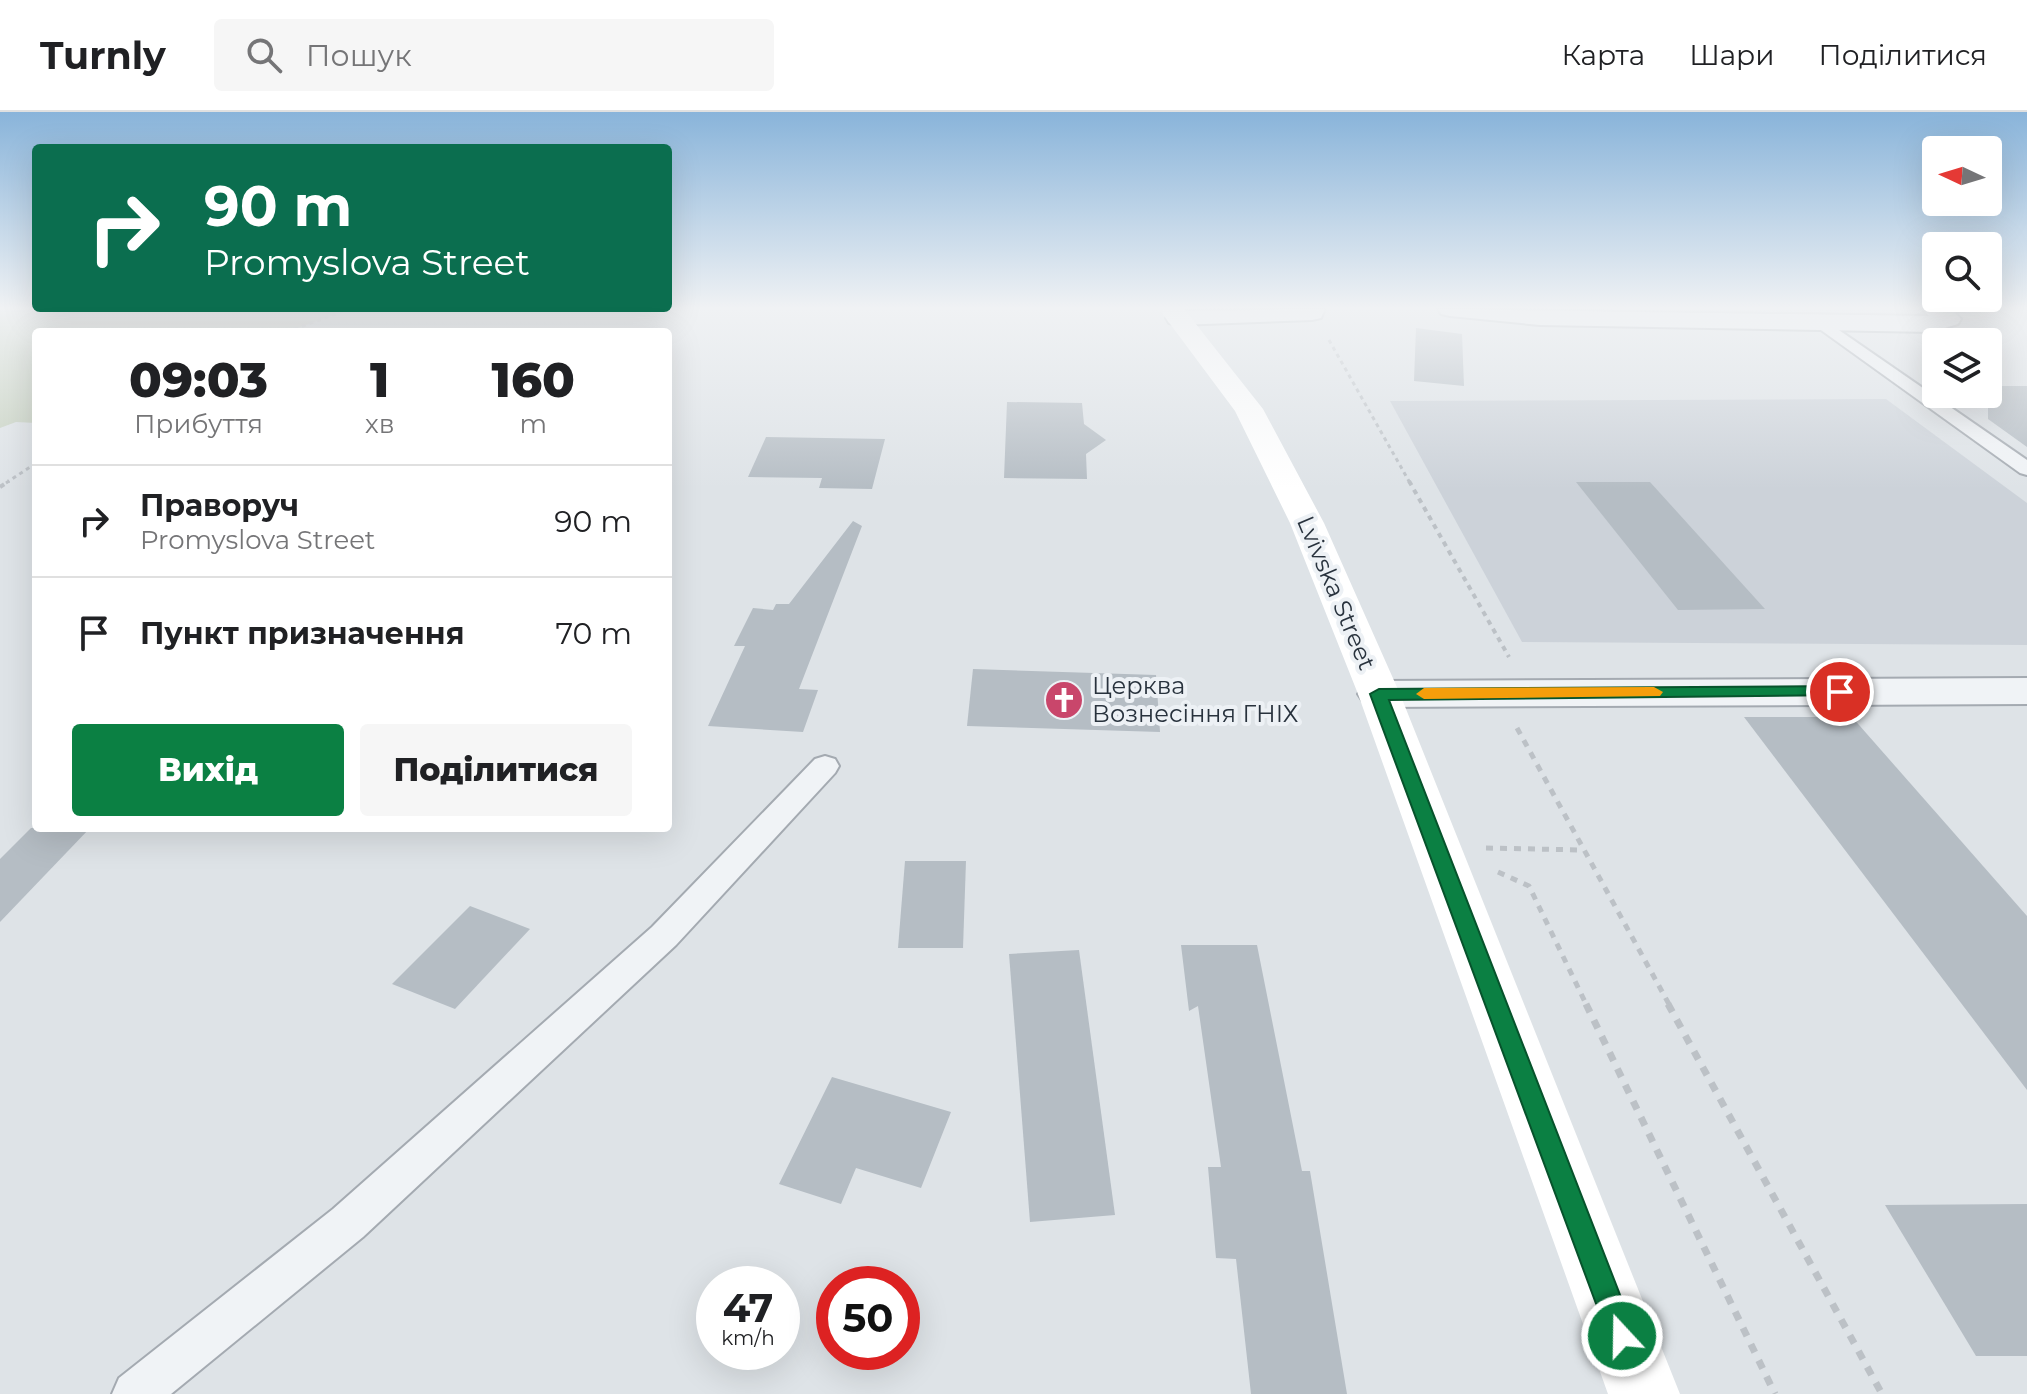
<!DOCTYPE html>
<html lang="uk">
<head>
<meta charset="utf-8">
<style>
	:root { --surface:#fff; --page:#f6f6f6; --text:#202124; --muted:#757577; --line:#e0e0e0; --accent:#0b8043 }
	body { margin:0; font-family:Montserrat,sans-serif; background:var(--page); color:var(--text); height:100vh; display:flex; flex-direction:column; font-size:30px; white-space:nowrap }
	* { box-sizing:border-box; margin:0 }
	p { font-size:26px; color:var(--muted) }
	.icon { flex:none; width:44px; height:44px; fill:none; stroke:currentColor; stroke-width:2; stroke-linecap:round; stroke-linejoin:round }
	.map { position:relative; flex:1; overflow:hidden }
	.details { position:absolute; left:32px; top:216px; width:640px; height:504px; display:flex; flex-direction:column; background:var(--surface); border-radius:8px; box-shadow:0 8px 32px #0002 }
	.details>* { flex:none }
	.banner { position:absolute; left:32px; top:32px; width:640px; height:168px; border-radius:8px; box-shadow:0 8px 32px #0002; background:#0b6e4f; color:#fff; overflow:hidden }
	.needle { width:52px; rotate:274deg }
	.controls { position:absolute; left:1922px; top:24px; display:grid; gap:16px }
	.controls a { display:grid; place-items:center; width:80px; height:80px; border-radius:8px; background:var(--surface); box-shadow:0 8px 32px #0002; font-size:40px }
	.speed { position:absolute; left:696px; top:1154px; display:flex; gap:16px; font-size:40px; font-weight:700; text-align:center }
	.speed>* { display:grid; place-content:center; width:104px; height:104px; border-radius:50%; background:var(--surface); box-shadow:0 8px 32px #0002; line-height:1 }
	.speed small { font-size:20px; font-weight:400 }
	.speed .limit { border:12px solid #d22; background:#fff; color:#111 }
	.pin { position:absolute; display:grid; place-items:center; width:68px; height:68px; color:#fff; margin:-34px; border:4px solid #fff; border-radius:50%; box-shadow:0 2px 8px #0007 }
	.me { position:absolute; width:88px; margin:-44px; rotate:339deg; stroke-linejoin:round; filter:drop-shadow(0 0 6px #0008) }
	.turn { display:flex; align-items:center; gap:28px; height:168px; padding:0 40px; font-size:36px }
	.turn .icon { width:104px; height:104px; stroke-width:2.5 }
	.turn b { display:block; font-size:56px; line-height:68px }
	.eta { display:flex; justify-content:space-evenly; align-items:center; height:136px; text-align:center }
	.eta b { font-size:48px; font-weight:800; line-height:56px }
	.button { display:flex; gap:16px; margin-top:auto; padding:16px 40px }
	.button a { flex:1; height:92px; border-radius:8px; background:var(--accent); color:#fff; font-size:32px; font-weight:800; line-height:92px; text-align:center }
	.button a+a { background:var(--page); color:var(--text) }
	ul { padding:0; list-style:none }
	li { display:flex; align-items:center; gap:24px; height:112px; padding:0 40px; border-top:2px solid var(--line) }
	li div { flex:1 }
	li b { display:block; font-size:30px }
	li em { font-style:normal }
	header { display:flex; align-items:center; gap:48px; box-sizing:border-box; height:112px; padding:0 40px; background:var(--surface); border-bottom:2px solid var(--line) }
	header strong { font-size:38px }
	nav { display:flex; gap:44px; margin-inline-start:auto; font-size:28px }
	.search { width:560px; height:72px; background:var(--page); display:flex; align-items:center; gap:20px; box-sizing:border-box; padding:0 28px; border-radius:8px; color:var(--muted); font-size:30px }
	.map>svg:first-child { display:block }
	.built { fill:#ccd2d9 }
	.green { fill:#c6d1bf }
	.building { fill:#b5bdc4 }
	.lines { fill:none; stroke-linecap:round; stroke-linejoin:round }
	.lane-casing { stroke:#a4aab1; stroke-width:4 }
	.street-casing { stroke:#a4aab1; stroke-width:4 }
	.path-far3 { stroke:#bcc1c6; stroke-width:3; stroke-dasharray:4 4; stroke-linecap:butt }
	.path-far2 { stroke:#bcc1c6; stroke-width:4; stroke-dasharray:5 5; stroke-linecap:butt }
	.path-far1 { stroke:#bcc1c6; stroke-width:5; stroke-dasharray:7 7; stroke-linecap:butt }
	.path { stroke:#bcc1c6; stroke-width:7; stroke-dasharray:9 9; stroke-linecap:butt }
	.lane { fill:#f0f3f6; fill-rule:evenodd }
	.street { fill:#f0f3f6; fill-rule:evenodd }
	.secondary { fill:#fff; fill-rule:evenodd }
	.route { fill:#0b8043; stroke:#07532c; stroke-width:2 }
	.slow { fill:#f59e0b }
	.labels { text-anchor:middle; stroke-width:8; stroke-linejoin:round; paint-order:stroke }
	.street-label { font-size:24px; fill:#28323d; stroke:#edf1f5 }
	.poi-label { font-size:24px; fill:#28323d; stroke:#edf1f5; text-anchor:start }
</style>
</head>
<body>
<header>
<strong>Turnly</strong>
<div class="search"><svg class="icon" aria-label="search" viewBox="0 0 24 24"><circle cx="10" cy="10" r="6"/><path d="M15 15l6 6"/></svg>Пошук</div>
<nav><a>Карта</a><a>Шари</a><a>Поділитися</a></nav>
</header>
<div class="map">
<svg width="2027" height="1282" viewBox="0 0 2027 1282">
	<rect width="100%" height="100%" fill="#dee3e7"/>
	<polygon class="built" points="1886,287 2027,391 2027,533 1522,530 1390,289"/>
	<polygon class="green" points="0,197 339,197 333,203 287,220 36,220 36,311 16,310 0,316"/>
	<g class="building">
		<polygon points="1416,216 1462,222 1464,274 1414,269"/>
		<polygon points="1988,274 2027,274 2027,335 1988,307"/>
		<polygon points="1007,290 1082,291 1084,312 1106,328 1086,342 1087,367 1004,366"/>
		<polygon points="766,325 885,327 872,377 819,376 822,366 748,365"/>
		<polygon points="1576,370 1650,370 1765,497 1678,498"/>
		<polygon points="853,409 862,414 799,577 818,578 803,620 708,614 745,534 734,534 753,496 773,498 776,492 789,492"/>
		<polygon points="973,557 1156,563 1160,620 967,614"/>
		<polygon points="1744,605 1852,605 2027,804 2027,978"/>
		<polygon points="31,716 90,716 0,810 0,747"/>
		<polygon points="905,749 966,749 963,836 898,836"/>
		<polygon points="470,794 530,817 455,897 392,872"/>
		<polygon points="1181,833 1257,833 1302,1059 1310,1059 1347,1282 1251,1282 1236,1147 1216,1146 1208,1055 1221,1055 1198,894 1189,899"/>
		<polygon points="1079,838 1115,1103 1030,1110 1009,842"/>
		<polygon points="832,965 951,1000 921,1076 856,1056 841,1092 779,1072"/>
		<polygon points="2027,1092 2027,1244 1976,1244 1885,1093"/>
	</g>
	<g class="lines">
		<g class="lane-casing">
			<g id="lane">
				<polygon points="1820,205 2027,348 2027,363 2020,361 1814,213 1812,210"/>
				<polygon points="825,644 835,647 839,654 835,661 676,833 363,1125 171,1282 112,1282 119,1266 333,1097 652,815 815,647"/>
			</g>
		</g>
		<g class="street-casing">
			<g id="street">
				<polygon points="1325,197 1321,206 1312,208 1178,213 1169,211 1166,206 1169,201 1178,199"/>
				<polygon points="1438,197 1929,204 1922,197 1951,197 1961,207 1958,212 1932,220 1540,213 1450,204 1441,202"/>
				<polygon points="2027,566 2027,592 1379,595 1364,591 1358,582 1364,573 1379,569"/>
			</g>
		</g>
		<g class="path-far3">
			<polyline points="287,220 349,197"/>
			<polyline points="1329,228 1410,371"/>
			<polyline points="6,371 36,351"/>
		</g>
		<g class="path-far2">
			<polyline points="1409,369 1509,545"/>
			<polyline points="0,375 9,369"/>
		</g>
		<g class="path-far1">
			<polyline points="1517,616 1670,894"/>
			<polyline points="1486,736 1583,738"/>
			<polyline points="1498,760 1529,774 1587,894"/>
		</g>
		<g class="path">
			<polyline points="1586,892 1775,1282"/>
			<polyline points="1668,892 1882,1282"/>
		</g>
		<use href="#lane" class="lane"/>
		<use href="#street" class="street"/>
		<polygon class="secondary" points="1159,197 1184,197 1263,297 1324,411 1400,582 1680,1282 1608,1282 1358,582 1290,411 1235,299"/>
	</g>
	<linearGradient id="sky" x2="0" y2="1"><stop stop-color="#89b4da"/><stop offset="0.52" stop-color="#f0f2f4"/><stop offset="1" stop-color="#f0f2f4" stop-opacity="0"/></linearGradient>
	<rect width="2027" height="377" fill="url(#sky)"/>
	<polygon class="route" points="1840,574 1849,580 1846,583 1389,588 1636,1224 1632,1235 1622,1239 1612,1235 1608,1224 1370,582 1379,577"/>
	<polygon class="slow" points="1654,575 1663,580 1660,584 1424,587 1416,582 1424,576"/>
	<defs>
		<g id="church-disc" transform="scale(2)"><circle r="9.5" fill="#c9466b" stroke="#edf1f5"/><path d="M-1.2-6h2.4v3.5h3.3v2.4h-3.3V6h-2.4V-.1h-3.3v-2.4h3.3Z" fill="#fff"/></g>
	</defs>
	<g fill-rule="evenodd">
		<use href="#church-disc" x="1064" y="588"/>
	</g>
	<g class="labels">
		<g class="street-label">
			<text transform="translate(1336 481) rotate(67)" y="8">Lvivska Street</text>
		</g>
		<g class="poi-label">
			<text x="1092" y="582">Церква<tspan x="1092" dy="28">Вознесіння ГНІХ</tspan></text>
		</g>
	</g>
</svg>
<div class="controls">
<a><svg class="needle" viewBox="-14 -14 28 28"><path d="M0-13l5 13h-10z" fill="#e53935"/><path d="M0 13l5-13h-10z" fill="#757577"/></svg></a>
<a><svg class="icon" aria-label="search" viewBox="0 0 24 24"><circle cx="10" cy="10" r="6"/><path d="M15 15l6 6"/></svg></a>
<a><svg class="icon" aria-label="layers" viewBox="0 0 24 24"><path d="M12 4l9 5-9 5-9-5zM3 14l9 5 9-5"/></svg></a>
</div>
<div class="speed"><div>47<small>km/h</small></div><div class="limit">50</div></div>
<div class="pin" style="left:1840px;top:580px;background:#d93025"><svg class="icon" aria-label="arrive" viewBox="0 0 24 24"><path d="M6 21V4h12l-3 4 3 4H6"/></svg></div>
<svg class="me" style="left:1622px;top:1224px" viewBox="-20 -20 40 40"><circle r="17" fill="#0b8043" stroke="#fff" stroke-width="3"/><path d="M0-11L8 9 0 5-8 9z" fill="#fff"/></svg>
<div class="banner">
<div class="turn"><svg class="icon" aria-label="right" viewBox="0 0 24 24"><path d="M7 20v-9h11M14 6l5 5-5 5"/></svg><div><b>90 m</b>Promyslova Street</div></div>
</div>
<section class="details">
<div class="eta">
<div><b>09:03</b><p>Прибуття</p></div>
<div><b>1</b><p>хв</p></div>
<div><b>160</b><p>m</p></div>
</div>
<ul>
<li><svg class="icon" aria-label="right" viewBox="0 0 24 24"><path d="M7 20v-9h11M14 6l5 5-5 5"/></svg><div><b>Праворуч</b><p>Promyslova Street</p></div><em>90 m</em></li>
<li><svg class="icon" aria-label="arrive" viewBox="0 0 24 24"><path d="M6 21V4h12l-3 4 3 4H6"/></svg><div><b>Пункт призначення</b></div><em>70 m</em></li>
</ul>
<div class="button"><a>Вихід</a><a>Поділитися</a></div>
</section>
</div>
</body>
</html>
